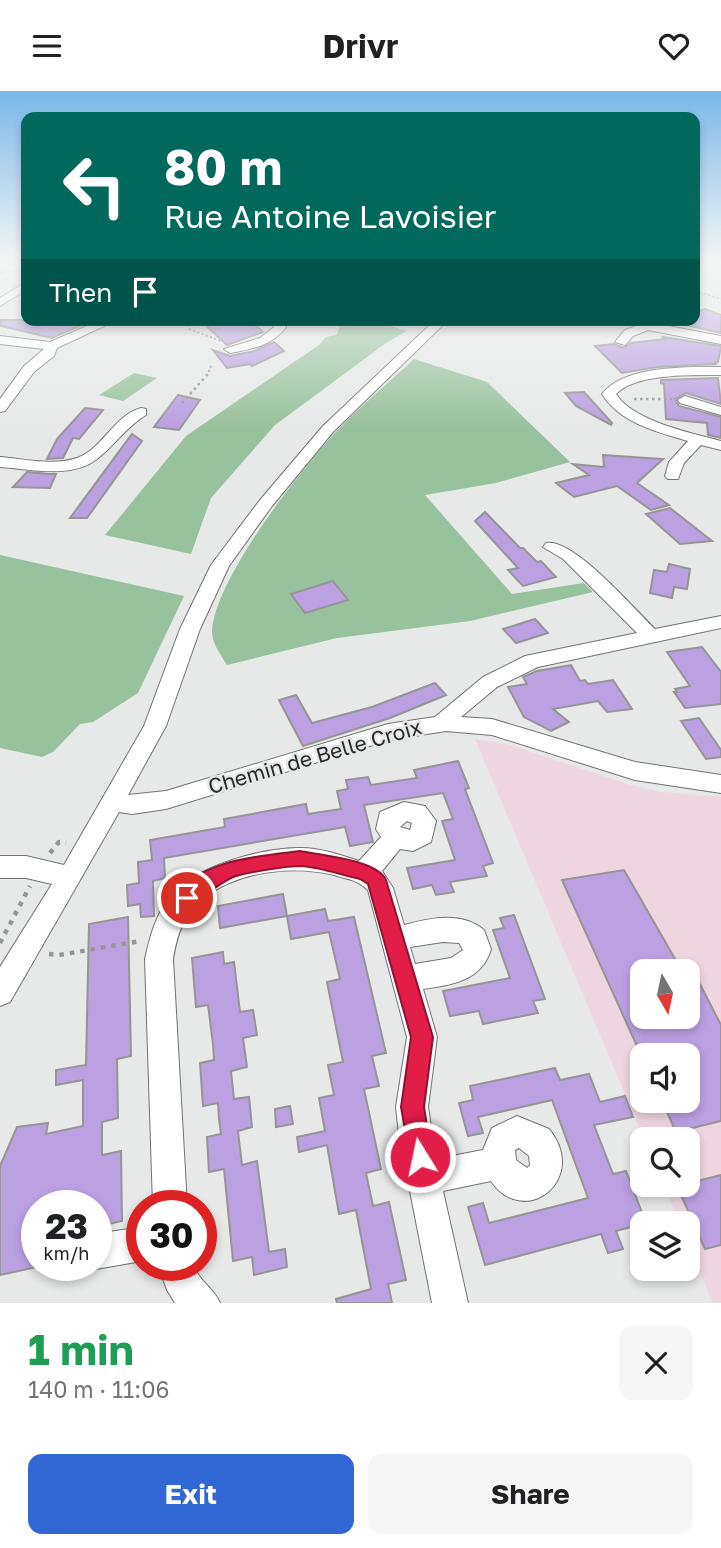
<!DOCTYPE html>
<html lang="en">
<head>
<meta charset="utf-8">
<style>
	:root { --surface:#fff; --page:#f6f6f6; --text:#202124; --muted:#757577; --accent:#3067d5 }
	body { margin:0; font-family:"Golos Text",sans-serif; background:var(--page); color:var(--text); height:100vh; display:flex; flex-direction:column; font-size:26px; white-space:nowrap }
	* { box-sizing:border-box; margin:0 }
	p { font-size:23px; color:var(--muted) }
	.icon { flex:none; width:38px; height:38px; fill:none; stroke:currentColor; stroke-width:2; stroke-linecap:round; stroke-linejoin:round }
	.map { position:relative; height:1212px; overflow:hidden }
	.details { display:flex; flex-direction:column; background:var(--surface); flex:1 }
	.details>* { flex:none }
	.banner { position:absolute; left:21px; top:21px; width:679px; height:214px; border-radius:14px; box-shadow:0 4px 10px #0003; background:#00695c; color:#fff; overflow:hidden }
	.needle { width:46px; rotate:171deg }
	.controls { position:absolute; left:630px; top:868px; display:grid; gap:14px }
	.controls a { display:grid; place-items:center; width:70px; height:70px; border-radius:14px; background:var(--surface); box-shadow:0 4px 10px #0003; font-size:35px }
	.speed { position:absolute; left:21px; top:1099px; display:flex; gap:14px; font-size:35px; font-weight:700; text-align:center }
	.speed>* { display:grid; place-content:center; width:91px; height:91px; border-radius:50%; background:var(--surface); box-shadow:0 4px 10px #0003; line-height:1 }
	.speed small { font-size:18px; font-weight:400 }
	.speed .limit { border:10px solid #d22; background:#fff; color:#111 }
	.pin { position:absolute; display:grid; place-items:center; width:60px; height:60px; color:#fff; margin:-30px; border:4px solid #fff; border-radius:50%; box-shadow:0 2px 7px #0007 }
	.me { position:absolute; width:77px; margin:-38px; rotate:350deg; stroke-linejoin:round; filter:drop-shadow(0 0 5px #0008) }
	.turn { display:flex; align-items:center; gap:24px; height:147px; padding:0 28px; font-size:32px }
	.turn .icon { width:91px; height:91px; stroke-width:2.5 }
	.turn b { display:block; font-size:49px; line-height:60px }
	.then { display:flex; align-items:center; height:66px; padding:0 28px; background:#0003; gap:14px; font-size:26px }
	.round { display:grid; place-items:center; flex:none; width:74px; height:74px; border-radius:14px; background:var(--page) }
	.summary { display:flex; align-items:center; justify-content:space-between; height:119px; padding:0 28px }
	h1 { font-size:42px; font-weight:700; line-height:52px; color:#1e9e55 }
	.action { display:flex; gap:14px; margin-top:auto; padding:14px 28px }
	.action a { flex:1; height:80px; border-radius:14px; background:var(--accent); color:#fff; font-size:28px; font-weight:700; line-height:80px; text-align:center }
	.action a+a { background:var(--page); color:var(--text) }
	header { display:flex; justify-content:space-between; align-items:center; height:91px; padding:0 28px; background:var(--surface); font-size:32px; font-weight:700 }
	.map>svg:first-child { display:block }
	.education { fill:#eed6e1; fill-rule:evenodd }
	.green { fill:#98c19d }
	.building { fill:#bba0e2; stroke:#959596; stroke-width:2 }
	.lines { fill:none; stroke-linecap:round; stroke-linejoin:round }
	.minor-casing { stroke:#727273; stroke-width:2 }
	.path-far2 { stroke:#949595; stroke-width:2; stroke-dasharray:2 2.5; stroke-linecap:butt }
	.path-far1 { stroke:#949595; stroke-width:2.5; stroke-dasharray:2.5 3.5; stroke-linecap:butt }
	.path { stroke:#949595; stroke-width:4.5; stroke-dasharray:4.5 6; stroke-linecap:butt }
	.minor { fill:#fff; fill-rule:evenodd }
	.route { fill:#e11d48; stroke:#92132f; stroke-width:2 }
	.labels { text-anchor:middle; stroke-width:5; stroke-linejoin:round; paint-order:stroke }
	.street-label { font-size:21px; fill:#292929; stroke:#e7e8e8 }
</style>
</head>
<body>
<header><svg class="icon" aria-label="menu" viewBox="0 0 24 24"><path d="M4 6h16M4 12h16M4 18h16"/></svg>Drivr<svg class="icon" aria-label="heart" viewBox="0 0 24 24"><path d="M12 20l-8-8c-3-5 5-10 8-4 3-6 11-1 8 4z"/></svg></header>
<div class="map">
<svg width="721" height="1212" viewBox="0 0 721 1212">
	<rect width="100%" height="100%" fill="#e7e8e8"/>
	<path class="education" d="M475,648L507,653L631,694L661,701L721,706V1212H713L688,1151V1132H680L663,1094H688V1048H644ZM642,880H688V926H642ZM642,964H688V1010H642Z"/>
	<g class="green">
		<polygon points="341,229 372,229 406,240 386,252 275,334 211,407 191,463 105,444 186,345 319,254 326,246 337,244"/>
		<path d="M414,268L487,291L570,371L496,392L425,404L512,503L584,492L593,501L470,530L337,547L227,574C221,564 212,553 212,540C215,490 291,392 325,353C352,322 384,296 414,268Z"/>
		<polygon points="134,282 157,287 123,310 99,304"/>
		<polygon points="0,464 184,505 138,602 93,631 80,633 53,661 42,666 0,657"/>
	</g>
	<g class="building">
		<polygon points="705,218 721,224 721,242 669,230 695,229 695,221"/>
		<polygon points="1,229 93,229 52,247 1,235"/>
		<polygon points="200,229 250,229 263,241 227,254"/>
		<polygon points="663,246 721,255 718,271 715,271 716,273 657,276 622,282 595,255 614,253 624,257 631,252 665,248"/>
		<polygon points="274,251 284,260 252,275 250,273 227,277 213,259 230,265 255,260"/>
		<polygon points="718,287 721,313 686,302 675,308 679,315 721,326 721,347 708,344 707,332 666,328 664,293 661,292 661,289"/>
		<polygon points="584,301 612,332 611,334 576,315 565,302"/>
		<polygon points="178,304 200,309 179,339 154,336"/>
		<polygon points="85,317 103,319 79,348 73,347 63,367 47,368 57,348"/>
		<polygon points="132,343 142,350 87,427 70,427"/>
		<polygon points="603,364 663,368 637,392 669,414 651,419 617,395 574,406 556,392 589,384 573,373 604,376"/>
		<polygon points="27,381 50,383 56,383 50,397 13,396"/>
		<polygon points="670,417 712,450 680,453 646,423"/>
		<polygon points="485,421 520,457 523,457 537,471 541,470 556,486 523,495 508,479 518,477 475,430"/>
		<polygon points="669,473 690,478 687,498 674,496 672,507 650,502 654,479 667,481"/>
		<polygon points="333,490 348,509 305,522 291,503"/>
		<polygon points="535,528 548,542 516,552 503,538"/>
		<polygon points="702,556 721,581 721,613 685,617 674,601 677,601 675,598 690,595 667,561"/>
		<polygon points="571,574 580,590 585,589 588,593 613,589 632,618 607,621 598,610 553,618 569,631 551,640 524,626 508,596 527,593 523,586 537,580"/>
		<polygon points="435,592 446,604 390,627 303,655 279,609 296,604 312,632 372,616"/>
		<polygon points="699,627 721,659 721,666 706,668 681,630"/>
		<polygon points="458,670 469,697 465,698 493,772 483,775 487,785 450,791 454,801 436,804 432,794 413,798 407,777 455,769 442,730 453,728 443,702 364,714 373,751 350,755 345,736 164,767 165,787 153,790 154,825 141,826 140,813 128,815 127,794 139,792 138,771 152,769 150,749 225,736 224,728 306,713 308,723 341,718 337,700 348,698 346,689 368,686 371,694 417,687 414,679"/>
		<polygon points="624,779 682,880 642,880 642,926 688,926 688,870 721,934 721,1030 676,1041 662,1010 688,1010 688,964 641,964 562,789"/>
		<polygon points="283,803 287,825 220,837 218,815"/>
		<polygon points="325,818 328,830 354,826 386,962 372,965 379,995 364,998 381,1078 366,1082 373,1115 389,1111 406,1189 388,1193 392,1212 337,1212 336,1208 371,1198 356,1119 339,1123 327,1054 299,1061 297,1046 325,1040 319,1007 334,1004 328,974 343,971 327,891 340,888 329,841 291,848 287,825"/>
		<polygon points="514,824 545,908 533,910 538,922 483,933 479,920 450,925 443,900 510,887 493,839 504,837 500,827"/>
		<polygon points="128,826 131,965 117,968 118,1027 102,1031 102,1064 121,1060 122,1130 96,1136 96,1115 69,1115 69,1104 37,1111 37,1176 0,1184 0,1075 17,1036 48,1032 46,1043 83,1035 83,989 56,994 56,979 86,974 89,833"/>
		<polygon points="223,861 224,873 234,871 240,921 253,919 257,944 243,947 247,976 231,980 234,1008 249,1006 252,1036 238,1040 242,1074 257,1070 269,1161 285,1158 287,1176 254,1184 252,1166 233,1170 224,1078 209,1081 207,1046 221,1043 219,1028 218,1012 203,1015 200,972 214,969 213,953 208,914 196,916 192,867"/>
		<polygon points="555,977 560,989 589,983 600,1011 625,1005 633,1026 594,1034 613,1083 626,1080 646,1132 616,1140 623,1158 608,1162 601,1143 485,1174 468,1116 483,1112 489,1132 588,1107 552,1009 478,1026 483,1042 468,1045 459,1012 473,1009 470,995"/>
		<polygon points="290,1015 293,1033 276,1036 275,1018"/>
		<polygon points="721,1084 721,1154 705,1158 677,1095"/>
	</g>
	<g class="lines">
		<g class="minor-casing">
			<g id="minor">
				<polygon points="26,191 26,199 0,215 0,207"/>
				<polygon points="101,229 117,229 57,257 54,265 34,281 5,320 0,321 0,308 24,275 44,258 0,253 0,245 50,251"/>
				<path d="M273,229H285L286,236C272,255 252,258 230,262L224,258L260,247L274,236Z"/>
				<path d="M435,229H448L333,341L272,415L229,475L200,538L166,635L128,704L166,700L388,633L435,626L483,586L525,565L637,542L563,468L543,456L546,452C573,446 635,519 655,538L721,525V537L538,576L497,596L461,626L492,628L635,671L721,684V702L635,689L492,644L446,640L389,649L166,718L132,723L119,721L10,911L0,915V876L52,793L26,787H0V765H26L64,774L144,635L180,538L211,474L260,409L323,335Z"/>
				<polygon points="647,231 721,245 721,253 648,239 633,245 625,254 615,251 625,239"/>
				<path d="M721,276V284C694,284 635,282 616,303C633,330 691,342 721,350V359L701,354L684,372L678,388H668L665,385L669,371L688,350C657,341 620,332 602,303C624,274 687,276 721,276Z"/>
				<polygon points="685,305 721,316 721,324 680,312 678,309"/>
				<path d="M141,317L146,318V324C126,336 115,354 97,368C72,388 29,378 0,376V366C24,368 54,375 77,367C103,358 113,325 141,317Z"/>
				<path d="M404,711L425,715L436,730L431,751L413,760L400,758L382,780L393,797L404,834C431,827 461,820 484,839L491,858C482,890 451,894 423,898L437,946L428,1016L436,1068L483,1059L492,1037L517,1025L549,1038C590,1088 524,1139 491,1090L443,1100L468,1212H432L399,1044L396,1016L407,946L368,799C358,789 347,788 334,784C293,774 238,780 204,807C183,823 177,844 173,868L187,1115H153L145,868C150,845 156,822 172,804C198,774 262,757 301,757C320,757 341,764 359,770L381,746L376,738L380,721ZM407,730L412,732L410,739L400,736ZM443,851L459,852L463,859L451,867L415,873L410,856ZM519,1057L529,1065L530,1074L527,1077L516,1069L515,1059Z"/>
				<polygon points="142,1136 142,1170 96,1178 86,1174 96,1174 96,1143"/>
				<path d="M158,1174H194C198,1190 214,1197 220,1212H175L167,1199Z"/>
			</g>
		</g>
		<g class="path-far2">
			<polyline points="0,182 26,178"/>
			<polyline points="695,200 721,208"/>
			<polyline points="188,229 189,238 221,250"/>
			<polyline points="207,285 211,275"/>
		</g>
		<g class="path-far1">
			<polyline points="634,308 672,308"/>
			<polyline points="182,312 208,283"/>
		</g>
		<g class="path">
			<polyline points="50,762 59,751 66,752"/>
			<polyline points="0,852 30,795"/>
			<polyline points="49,863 59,864 141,850"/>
		</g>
		<use href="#minor" class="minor"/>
	</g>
	<linearGradient id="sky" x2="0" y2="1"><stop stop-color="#79b8e9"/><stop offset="0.5" stop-color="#f4f5f5"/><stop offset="1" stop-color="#f4f5f5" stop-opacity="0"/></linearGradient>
	<rect width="721" height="337" fill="url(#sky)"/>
	<path class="route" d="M300,760C321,764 377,769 386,789L433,946L424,1016L432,1066L429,1074L420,1078L411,1074L401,1016L411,946L368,793L360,788C341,784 320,776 301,775C285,775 251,781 236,785C217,791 194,818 180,813L177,807C196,768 263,765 300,760Z"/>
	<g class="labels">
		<g class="street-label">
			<text transform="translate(315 666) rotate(-16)" y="7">Chemin de Belle Croix</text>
		</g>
	</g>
</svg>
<div class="controls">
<a><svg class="needle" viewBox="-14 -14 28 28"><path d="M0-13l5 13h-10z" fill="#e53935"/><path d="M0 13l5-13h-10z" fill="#757577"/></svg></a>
<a><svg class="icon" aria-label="sound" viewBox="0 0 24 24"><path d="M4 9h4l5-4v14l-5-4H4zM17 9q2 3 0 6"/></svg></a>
<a><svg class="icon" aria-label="search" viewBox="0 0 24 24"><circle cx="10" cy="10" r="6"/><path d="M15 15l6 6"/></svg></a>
<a><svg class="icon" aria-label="layers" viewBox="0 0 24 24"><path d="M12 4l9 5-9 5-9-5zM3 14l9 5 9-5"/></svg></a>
</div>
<div class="speed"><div>23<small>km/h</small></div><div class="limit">30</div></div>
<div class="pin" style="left:187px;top:807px;background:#d93025"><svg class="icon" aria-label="arrive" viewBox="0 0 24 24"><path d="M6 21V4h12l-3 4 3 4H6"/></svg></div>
<svg class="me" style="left:420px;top:1066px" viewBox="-20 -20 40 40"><circle r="17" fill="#e11d48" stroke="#fff" stroke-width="3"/><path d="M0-11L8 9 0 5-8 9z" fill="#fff"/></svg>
<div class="banner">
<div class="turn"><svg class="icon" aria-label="left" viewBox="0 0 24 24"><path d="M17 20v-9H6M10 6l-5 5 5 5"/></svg><div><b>80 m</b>Rue Antoine Lavoisier</div></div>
<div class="then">Then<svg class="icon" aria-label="arrive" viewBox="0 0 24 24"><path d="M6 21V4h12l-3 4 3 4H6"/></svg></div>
</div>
</div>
<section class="details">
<div class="summary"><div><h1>1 min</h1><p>140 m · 11:06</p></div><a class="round"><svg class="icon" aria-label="close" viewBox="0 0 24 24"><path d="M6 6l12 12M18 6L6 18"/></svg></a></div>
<div class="action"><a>Exit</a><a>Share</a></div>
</section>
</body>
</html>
